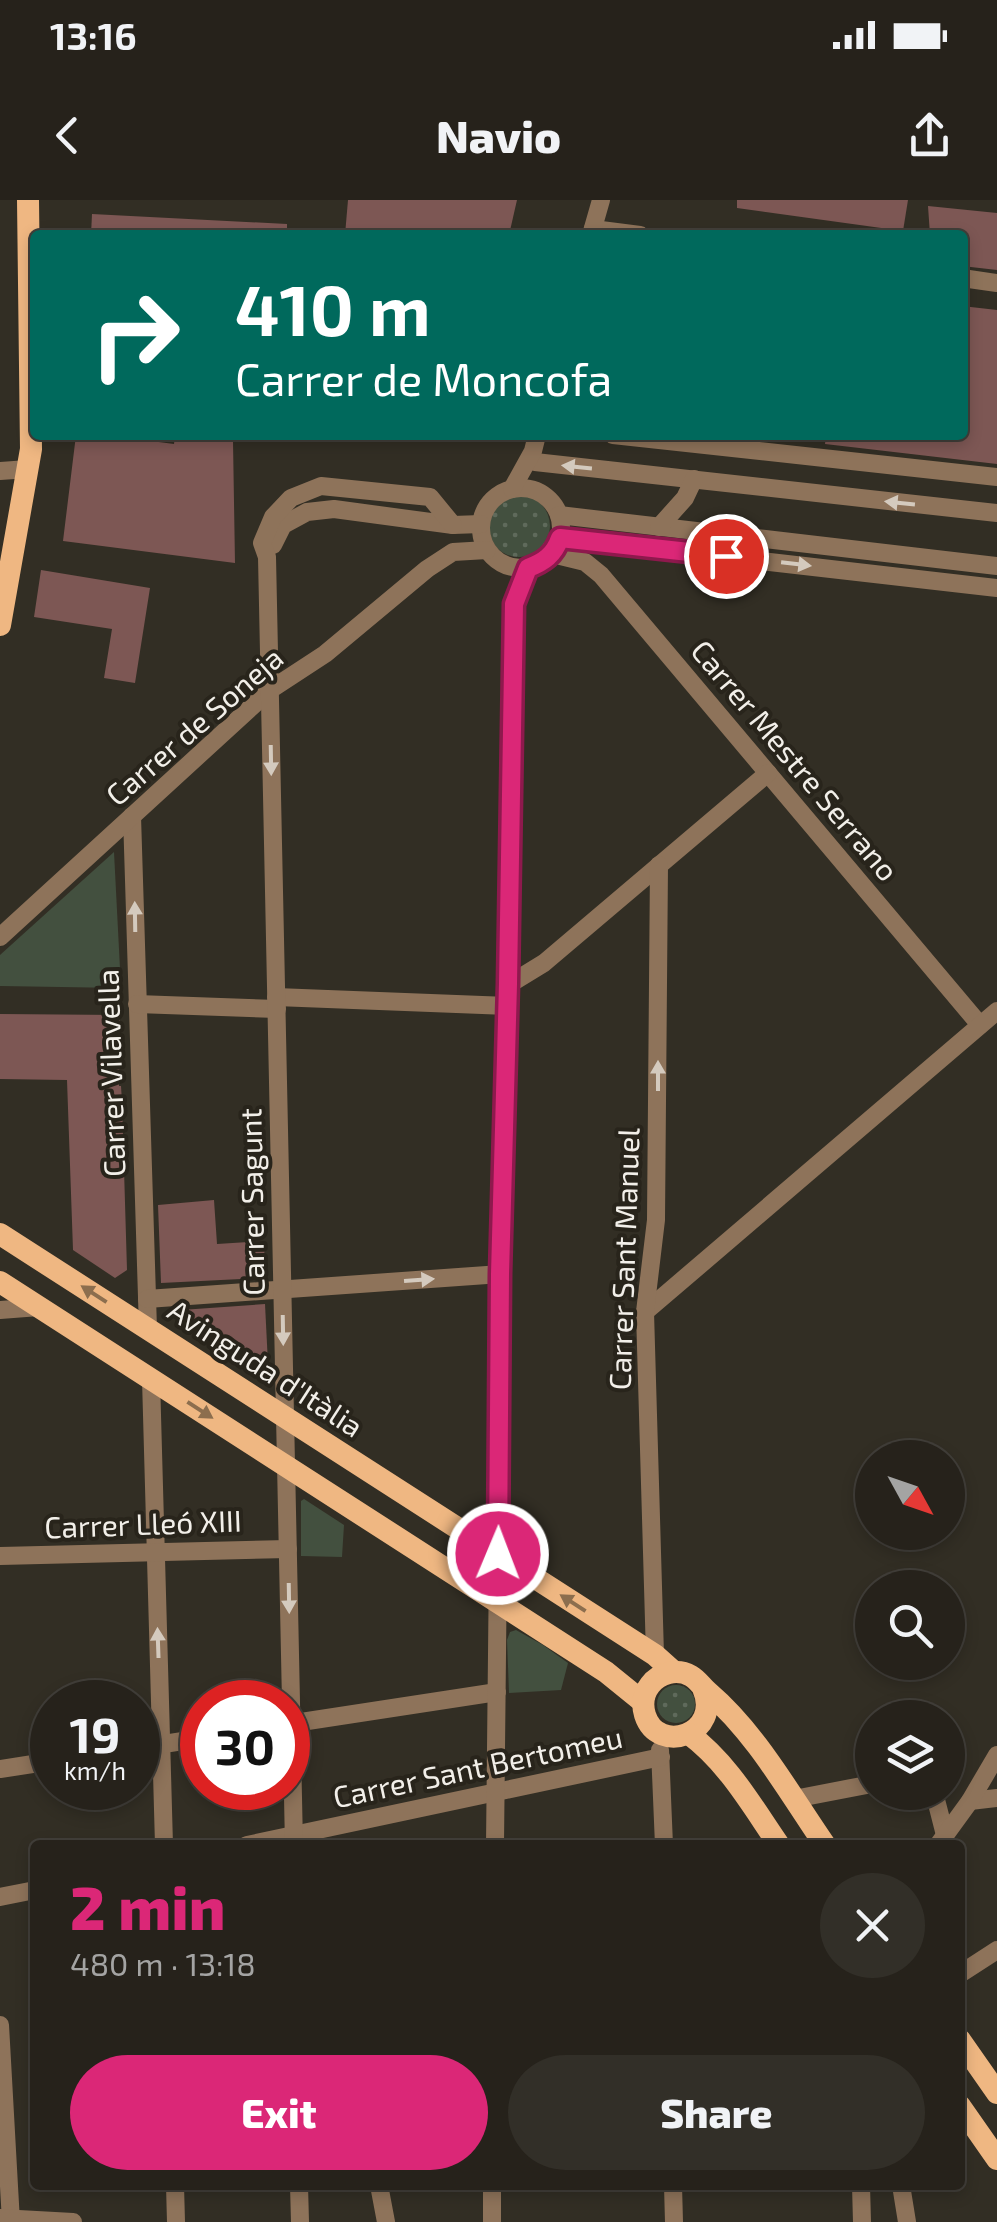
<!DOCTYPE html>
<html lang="en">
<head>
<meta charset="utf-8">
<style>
	:root { --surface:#26221b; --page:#322f28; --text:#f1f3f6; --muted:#a4a4a3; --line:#423f3a; --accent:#db2777 }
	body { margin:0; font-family:"Exo 2",sans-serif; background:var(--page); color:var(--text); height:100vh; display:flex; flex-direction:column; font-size:38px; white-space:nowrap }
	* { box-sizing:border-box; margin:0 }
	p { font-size:32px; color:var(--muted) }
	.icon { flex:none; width:55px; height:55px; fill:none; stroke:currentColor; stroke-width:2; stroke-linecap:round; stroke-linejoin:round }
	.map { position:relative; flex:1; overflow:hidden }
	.sheet { position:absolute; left:30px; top:1640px; width:935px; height:350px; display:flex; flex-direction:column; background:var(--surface); border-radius:10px; box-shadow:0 5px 15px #0003,0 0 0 2px var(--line) }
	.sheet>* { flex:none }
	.guide { position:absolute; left:30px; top:30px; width:938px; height:210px; border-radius:10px; box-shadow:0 5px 15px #0003,0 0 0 2px var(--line); background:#00695c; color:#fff; overflow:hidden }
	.needle { width:65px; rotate:130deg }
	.controls { position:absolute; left:855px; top:1240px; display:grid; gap:20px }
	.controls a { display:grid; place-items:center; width:110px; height:110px; border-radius:50%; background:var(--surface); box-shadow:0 5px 15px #0003,0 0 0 2px var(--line); font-size:50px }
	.speed { position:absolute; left:30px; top:1480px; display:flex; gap:20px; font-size:50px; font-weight:700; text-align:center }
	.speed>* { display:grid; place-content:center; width:130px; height:130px; border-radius:50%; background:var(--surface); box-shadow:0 5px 15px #0003,0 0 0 2px var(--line); line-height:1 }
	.speed small { font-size:25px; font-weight:400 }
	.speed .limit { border:15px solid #d22; background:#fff; color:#111 }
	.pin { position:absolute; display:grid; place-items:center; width:85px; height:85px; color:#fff; margin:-42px; border:5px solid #fff; border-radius:50%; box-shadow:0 2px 10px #0007 }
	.me { position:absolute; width:110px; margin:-55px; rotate:1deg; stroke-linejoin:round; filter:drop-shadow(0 0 8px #0008) }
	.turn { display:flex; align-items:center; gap:35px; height:210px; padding:0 40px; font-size:45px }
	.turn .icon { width:130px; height:130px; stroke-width:2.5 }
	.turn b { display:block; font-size:70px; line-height:85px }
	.round { display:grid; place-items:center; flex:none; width:105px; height:105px; border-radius:52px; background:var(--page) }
	.head { display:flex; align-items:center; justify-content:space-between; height:170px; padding:0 40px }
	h1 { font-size:60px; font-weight:800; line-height:75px; color:var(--accent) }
	.button { display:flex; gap:20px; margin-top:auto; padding:20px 40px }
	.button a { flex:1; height:115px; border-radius:60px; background:var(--accent); color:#fff; font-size:40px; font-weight:800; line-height:115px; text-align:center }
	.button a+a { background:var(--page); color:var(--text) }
	.status { display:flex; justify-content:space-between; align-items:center; height:70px; padding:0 50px; background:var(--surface); direction:ltr }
	.status svg { height:28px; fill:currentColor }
	header { display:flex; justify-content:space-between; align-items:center; height:130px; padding:0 40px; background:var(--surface); font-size:45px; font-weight:800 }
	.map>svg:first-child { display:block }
	.grass { fill:url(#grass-dots) }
	.park { fill:#43503f }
	.building { fill:#7d5754 }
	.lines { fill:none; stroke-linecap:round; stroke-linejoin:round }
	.minor { stroke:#8e735a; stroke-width:18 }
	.major { stroke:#efb782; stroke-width:22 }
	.oneway { fill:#d4cabe }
	.oneway2 { fill:#8c6e4e }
	.route-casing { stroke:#8e194d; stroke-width:25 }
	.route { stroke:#db2777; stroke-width:18 }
	.labels { text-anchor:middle; stroke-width:8; stroke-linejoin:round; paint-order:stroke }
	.street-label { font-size:30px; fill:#f2efe9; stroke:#28241b }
</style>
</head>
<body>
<div class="status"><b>13:16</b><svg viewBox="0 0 49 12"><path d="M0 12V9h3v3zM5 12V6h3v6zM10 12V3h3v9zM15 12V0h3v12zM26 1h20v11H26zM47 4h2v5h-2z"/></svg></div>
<header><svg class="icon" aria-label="back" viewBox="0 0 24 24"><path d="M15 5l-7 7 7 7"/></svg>Navio<svg class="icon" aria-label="share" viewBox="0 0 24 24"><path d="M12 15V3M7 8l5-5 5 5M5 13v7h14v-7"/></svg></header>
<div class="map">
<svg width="997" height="2022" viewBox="0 0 997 2022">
	<defs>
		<pattern id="grass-dots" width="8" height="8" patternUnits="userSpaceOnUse" patternTransform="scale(2.5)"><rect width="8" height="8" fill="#43503f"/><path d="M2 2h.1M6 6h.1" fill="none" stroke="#5f6a5b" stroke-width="1.8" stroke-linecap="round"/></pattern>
	</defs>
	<rect width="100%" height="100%" fill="#322e24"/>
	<g class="grass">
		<circle cx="519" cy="326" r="31"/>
		<circle cx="676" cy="1504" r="19"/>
	</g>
	<g class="park">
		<polygon points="114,652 121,788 0,786 0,755"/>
		<polygon points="304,1299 344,1325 342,1357 301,1356 301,1301"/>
		<polygon points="516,1430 543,1445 568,1463 561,1490 509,1493 507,1440 510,1432"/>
	</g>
	<g class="building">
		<polygon points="348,0 517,0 509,35 345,35"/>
		<polygon points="737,0 908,0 903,31 737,8"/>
		<polygon points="928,6 997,13 997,70 962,66 962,35 930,35"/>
		<polygon points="92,14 287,24 287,35 91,35"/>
		<polygon points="962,106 997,110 997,264 825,244 826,235 962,235"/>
		<polygon points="76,235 105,235 174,244 175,235 233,241 235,363 63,341"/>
		<polygon points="41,370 150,388 135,483 104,478 112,429 34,417"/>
		<polygon points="0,814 120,815 119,886 121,886 122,902 127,1070 115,1078 73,1050 67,880 0,879"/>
		<polygon points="214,1000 217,1044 264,1041 265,1073 261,1078 161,1083 158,1005"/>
		<polygon points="265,1104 268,1164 257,1171 198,1134 167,1111"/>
	</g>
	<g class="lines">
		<g class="minor">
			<polyline points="593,29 640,35"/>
			<polyline points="591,35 601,0"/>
			<polyline points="962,78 997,83"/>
			<polyline points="613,235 997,277"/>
			<polyline points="535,262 997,313"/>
			<polyline points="0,271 28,269"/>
			<circle cx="521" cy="328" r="40"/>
			<polyline points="512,289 533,251 537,235"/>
			<polyline points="559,315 997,366"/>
			<polyline points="659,327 685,298 694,279"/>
			<polyline points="560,338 997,388"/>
			<polyline points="273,345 283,325 307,312 334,309 453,325 481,324"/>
			<polyline points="552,354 585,362 601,375 980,825"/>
			<polyline points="132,616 148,1129"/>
			<polyline points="0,737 270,490 325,454 427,369 453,352 487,350"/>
			<polyline points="508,785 544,763 768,573"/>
			<polyline points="276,797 508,806"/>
			<polyline points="137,804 277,809"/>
			<polyline points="147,1099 501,1074"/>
			<polyline points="0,1110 39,1107"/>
			<polyline points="645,1112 997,811"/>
			<polyline points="151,1179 164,1645"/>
			<polyline points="0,1356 288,1349"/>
			<polyline points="655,1455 645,1112 656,1020 659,665"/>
			<polyline points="288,1524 497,1492"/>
			<polyline points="138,1548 202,1538"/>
			<polyline points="660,1550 664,1645"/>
			<polyline points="0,1569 52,1561"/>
			<polyline points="934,1592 945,1635"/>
			<polyline points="794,1599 872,1584"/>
			<polyline points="970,1601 997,1598"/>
			<polyline points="247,1645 661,1557"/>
			<polyline points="294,1645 267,357 262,343 273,317 291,298 321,286 430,297 453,325"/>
			<polyline points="495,1645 501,1074 508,785 513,404 528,368"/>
			<polyline points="938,1645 970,1601 997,1555"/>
			<polyline points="0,1697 35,1690"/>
			<polyline points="960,1774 997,1750"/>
			<polyline points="0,1825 11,2022"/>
			<polyline points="175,1985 176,2022"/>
			<polyline points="299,1985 300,2022"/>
			<polyline points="379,1985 386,2022"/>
			<polyline points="673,1985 674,2022"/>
			<polyline points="861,1985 862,2022"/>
			<polyline points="901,1985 907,2022"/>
			<polyline points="0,2018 73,2022"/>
			<polyline points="492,2022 492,1985"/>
		</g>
		<g class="major">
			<polyline points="0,425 31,249 28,0"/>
			<polyline points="0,1034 655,1455 674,1472"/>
			<polyline points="0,1082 606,1472 643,1502"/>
			<path d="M703,1488C723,1534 658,1556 645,1515C642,1505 643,1494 650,1485C659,1473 677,1468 691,1476C698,1480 702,1487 708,1492C756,1533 789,1593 825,1645"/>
			<path d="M689,1534C728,1563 752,1606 779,1645"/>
			<polyline points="960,1840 997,1893"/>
			<polyline points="960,1906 997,1959"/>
		</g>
	</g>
	<defs><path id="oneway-solid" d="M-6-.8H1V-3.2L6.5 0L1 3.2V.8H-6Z" transform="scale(2.5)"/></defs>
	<g class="oneway">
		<use href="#oneway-solid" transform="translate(577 267) rotate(-174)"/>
		<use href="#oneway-solid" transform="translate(900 303) rotate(-174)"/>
		<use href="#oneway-solid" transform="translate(796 364) rotate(7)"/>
		<use href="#oneway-solid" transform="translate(271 560) rotate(89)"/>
		<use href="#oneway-solid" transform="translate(135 717) rotate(-91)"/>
		<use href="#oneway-solid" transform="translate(658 876) rotate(-90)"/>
		<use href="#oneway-solid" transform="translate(419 1080) rotate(-4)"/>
		<use href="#oneway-solid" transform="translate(283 1130) rotate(89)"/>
		<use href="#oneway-solid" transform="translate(289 1398) rotate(89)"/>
		<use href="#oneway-solid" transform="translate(158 1443) rotate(-92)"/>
	</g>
	<g class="oneway2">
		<use href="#oneway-solid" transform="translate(94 1094) rotate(-147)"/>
		<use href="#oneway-solid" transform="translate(200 1210) rotate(33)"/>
		<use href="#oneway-solid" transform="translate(573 1403) rotate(-147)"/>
	</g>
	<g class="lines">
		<g class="route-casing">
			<path id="route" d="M498,1354L500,1074L508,784L514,404L528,368C544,362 554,355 560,338L726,356"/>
		</g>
		<use href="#route" class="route"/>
	</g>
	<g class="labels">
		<g class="street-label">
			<text transform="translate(195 527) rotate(-41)" y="10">Carrer de Soneja</text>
			<text transform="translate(794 561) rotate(50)" y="10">Carrer Mestre Serrano</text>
			<text transform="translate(112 873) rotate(-92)" y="10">Carrer Vilavella</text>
			<text transform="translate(253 1002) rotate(-91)" y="10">Carrer Sagunt</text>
			<text transform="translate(625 1059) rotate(-88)" y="10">Carrer Sant Manuel</text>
			<text transform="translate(265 1169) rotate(33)" y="10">Avinguda d'Itàlia</text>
			<text transform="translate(143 1325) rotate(-2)" y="10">Carrer Lleó XIII</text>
			<text transform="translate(478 1568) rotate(-12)" y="10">Carrer Sant Bertomeu</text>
		</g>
	</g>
</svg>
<div class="controls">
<a><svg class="needle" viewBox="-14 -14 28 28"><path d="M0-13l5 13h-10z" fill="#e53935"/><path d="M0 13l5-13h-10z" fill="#a4a4a3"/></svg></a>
<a><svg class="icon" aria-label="search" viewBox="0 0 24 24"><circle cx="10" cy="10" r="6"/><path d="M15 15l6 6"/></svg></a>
<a><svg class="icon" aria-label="layers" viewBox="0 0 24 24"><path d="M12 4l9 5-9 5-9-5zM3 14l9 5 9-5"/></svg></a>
</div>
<div class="speed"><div>19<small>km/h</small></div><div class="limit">30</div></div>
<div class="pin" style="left:726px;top:356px;background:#d93025"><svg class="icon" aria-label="arrive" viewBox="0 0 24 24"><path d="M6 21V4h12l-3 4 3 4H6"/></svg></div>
<svg class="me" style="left:498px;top:1354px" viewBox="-20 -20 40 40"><circle r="17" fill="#db2777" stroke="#fff" stroke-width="3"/><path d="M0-11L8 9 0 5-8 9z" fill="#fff"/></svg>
<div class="guide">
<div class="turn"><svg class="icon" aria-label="right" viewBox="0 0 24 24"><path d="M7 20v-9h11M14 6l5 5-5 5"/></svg><div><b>410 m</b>Carrer de Moncofa</div></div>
</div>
<section class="sheet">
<div class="head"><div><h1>2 min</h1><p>480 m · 13:18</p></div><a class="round"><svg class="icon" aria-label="close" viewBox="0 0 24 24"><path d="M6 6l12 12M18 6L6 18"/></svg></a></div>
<div class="button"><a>Exit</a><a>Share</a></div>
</section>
</div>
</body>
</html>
